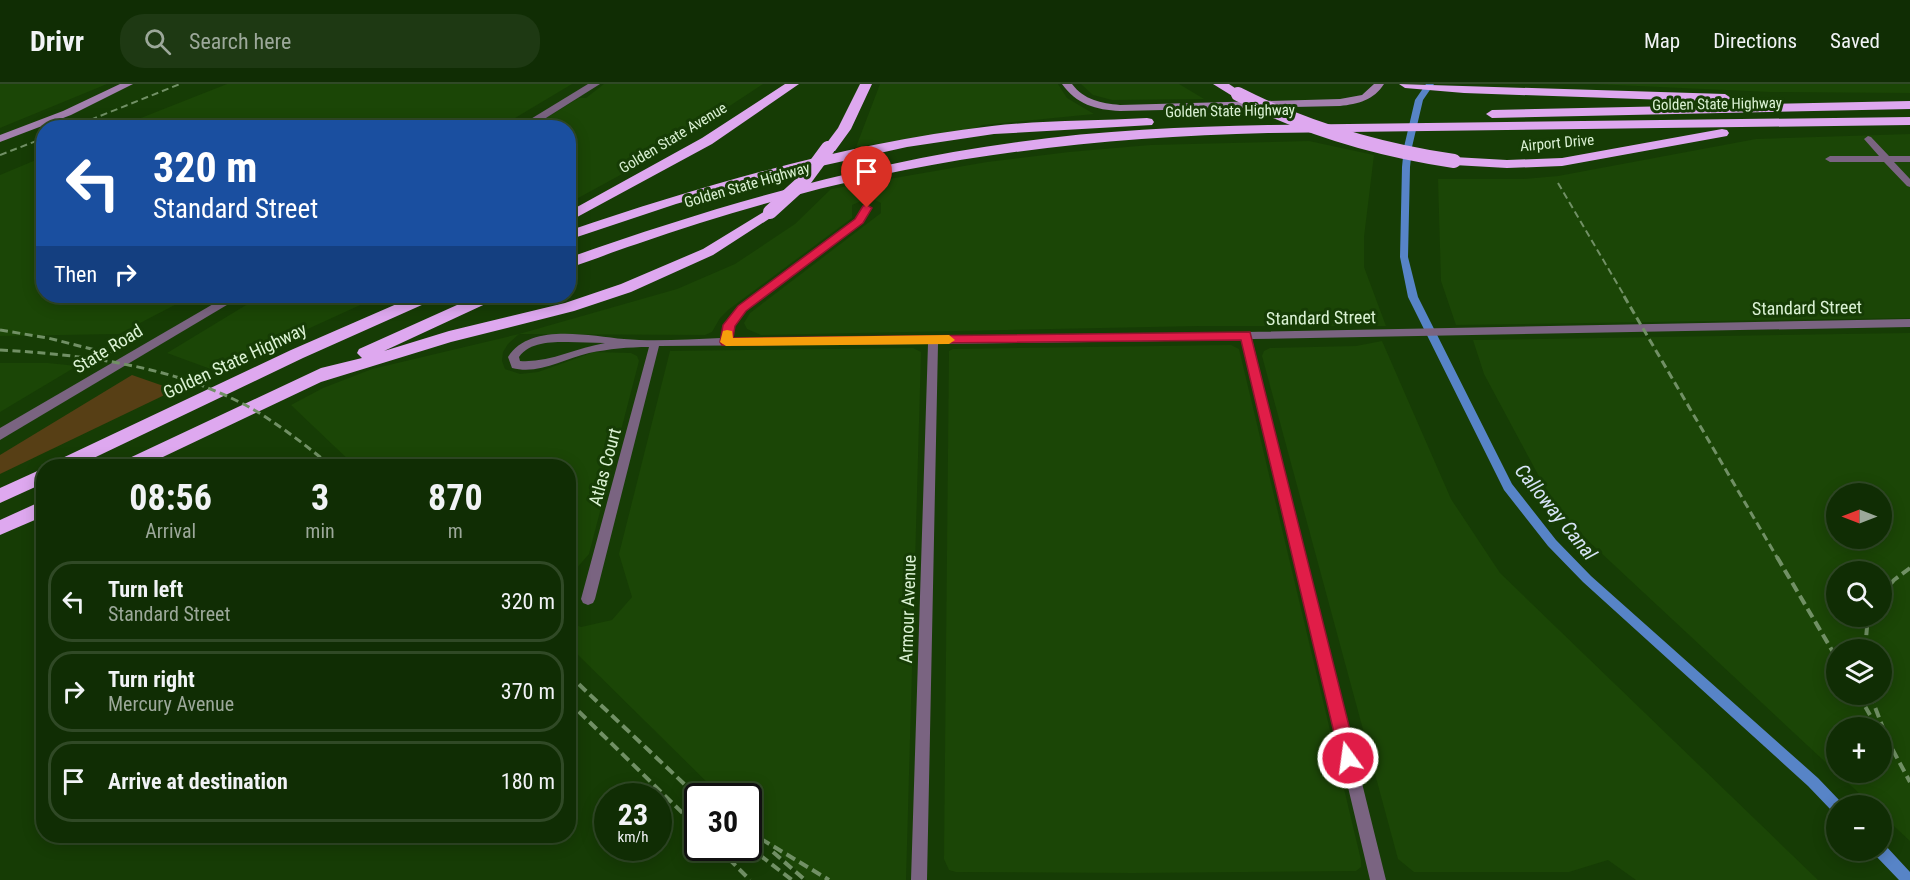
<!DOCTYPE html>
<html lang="en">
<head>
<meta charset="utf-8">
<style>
	:root { --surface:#102d04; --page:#1e3913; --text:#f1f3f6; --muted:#9ca89a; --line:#304926 }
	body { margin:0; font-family:"Roboto Condensed",sans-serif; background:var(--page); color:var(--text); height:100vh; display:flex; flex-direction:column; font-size:22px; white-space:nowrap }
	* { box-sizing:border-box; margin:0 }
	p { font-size:20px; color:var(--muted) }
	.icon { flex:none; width:33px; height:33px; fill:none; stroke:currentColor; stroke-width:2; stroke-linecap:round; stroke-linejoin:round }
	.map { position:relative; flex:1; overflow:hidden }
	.panel { position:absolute; left:36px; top:375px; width:540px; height:384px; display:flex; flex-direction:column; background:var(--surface); border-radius:24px; box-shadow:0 3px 15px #0003,0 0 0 2px var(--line) }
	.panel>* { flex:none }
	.banner { position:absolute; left:36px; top:36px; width:540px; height:183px; border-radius:24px; box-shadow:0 3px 15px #0003,0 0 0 2px var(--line); background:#1a4fa0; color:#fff; overflow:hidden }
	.needle { width:39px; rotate:270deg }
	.fabs { position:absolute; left:1826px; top:399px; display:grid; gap:12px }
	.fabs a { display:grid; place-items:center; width:66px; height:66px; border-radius:50%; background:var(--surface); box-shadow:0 3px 15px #0003,0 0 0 2px var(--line); font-size:30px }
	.speed { position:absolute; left:594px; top:699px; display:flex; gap:12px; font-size:30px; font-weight:700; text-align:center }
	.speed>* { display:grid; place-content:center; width:78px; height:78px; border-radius:50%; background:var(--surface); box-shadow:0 3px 15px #0003,0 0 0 2px var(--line); line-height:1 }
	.speed small { font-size:15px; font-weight:400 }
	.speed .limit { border:3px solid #111; border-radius:9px; background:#fff; color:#111 }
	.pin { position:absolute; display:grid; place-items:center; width:51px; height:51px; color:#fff; margin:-62px -26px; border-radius:50% 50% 50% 0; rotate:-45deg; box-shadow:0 0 6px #0007 }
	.pin .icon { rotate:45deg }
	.me { position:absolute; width:66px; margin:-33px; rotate:346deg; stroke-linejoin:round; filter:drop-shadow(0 0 4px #0008) }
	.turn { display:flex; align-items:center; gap:21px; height:126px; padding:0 18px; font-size:27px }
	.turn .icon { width:78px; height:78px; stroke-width:2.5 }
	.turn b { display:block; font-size:42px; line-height:51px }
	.then { display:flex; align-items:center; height:57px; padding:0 18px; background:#0003; gap:12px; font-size:22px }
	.eta { display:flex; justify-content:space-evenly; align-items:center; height:102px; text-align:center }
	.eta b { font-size:36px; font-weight:700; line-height:42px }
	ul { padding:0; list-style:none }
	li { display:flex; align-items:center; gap:18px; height:81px; margin:0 12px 9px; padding:0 6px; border:3px solid var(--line); border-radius:24px }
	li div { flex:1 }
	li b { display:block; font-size:22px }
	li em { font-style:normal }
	header { display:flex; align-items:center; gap:36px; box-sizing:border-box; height:84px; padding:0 30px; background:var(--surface); border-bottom:2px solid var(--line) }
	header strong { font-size:28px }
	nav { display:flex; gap:33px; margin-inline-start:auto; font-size:21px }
	.search { width:420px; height:54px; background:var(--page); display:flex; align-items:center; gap:15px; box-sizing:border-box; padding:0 21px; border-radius:24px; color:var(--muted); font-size:22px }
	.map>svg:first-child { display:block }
	.built { fill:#1b4606; fill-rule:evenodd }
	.green { fill:#573f15 }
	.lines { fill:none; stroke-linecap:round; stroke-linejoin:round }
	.canal { fill:#5784c7; fill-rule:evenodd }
	.minor { fill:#7a6481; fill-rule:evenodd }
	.tertiary { fill:#7a6481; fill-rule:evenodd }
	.secondary { fill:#a380ae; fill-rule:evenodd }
	.motorway { fill:#dea8ef; fill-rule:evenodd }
	.rail-far2 { stroke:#719065; stroke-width:2; stroke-dasharray:7 4; stroke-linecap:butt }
	.rail-far1 { stroke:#719065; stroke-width:3; stroke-dasharray:8 4.5; stroke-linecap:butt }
	.rail { stroke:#719065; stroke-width:4; stroke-dasharray:10 5; stroke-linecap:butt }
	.motorway-bridge { stroke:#dea8ef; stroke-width:14 }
	.route { fill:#e11d48; stroke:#92132f; stroke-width:1.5 }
	.slow { fill:#f59e0b }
	.labels { text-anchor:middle; stroke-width:6; stroke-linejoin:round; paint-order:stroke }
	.far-street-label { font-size:15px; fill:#dbf2d4; stroke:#163c05 }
	.street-label { font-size:18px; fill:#dbf2d4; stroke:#163c05 }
	.water-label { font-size:20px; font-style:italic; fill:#d7e4f7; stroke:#163c05 }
</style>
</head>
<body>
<header>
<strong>Drivr</strong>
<div class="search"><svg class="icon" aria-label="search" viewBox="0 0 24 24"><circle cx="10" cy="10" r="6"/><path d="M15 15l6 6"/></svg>Search here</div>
<nav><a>Map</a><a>Directions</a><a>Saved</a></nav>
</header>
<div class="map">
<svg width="1910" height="796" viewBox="0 0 1910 796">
	<rect width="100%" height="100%" fill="#163c05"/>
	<g class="built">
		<polygon points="0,0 107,0 0,44"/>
		<polygon points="227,0 572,0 500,43 118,43"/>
		<polygon points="604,0 763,0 646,77 569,119 568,44 530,44 579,14 586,14"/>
		<polygon points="880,0 1058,0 1067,14 1094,30 982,41 974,45 856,63"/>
		<polygon points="1081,0 1179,0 1204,15 1112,16 1093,11"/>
		<polygon points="1593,0 1910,0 1910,9 1770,8"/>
		<polygon points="1910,50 1910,234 1456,241 1441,197 1438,95 1523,95 1558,92 1756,55"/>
		<polygon points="1309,57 1374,71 1364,153 1364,183 1386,242 1200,242 761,251 747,245 744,239 750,229 881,129 881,119 873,115 866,115 852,121 852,134 728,226 720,234 712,248 705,251 519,250 508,260 503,268 502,277 505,285 520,290 538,288 594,268 631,269 637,272 639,277 589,470 569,493 568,382 355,382 291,321 323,304 372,285 519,250 677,205 735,180 795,140 831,105 987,78 1069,68 1150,61"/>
		<polygon points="43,73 44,212 192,212 119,250 0,252 0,91"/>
		<polygon points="261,212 380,212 216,287 167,269"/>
		<path d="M1910,249V757L1881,730V722L1872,721L1836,688H1881V644H1836V688L1584,453L1560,427L1542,398L1484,290L1473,256ZM1836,410H1881V454H1836ZM1836,488H1881V532H1836ZM1836,566H1881V610H1836Z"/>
		<polygon points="1382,257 1451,415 1500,489 1818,796 1636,796 1608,776 1569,788 1414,788 1398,775 1262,272 1264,267 1270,264 1356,262"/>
		<polygon points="1231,261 1239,265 1361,776 1361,783 1356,787 1133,789 956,788 949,786 944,775 949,267 953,265"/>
		<polygon points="913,264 921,268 906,796 806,796 749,740 748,712 721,712 569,562 569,538 581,543 612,536 632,513 619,470 670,267"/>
		<polygon points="0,279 48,279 77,282 0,328"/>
	</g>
	<polygon class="green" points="132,291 175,306 0,390 0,371"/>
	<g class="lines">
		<g class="canal">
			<polygon points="1426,0 1434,0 1423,16 1412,63 1410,83 1408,173 1418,213 1512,400 1556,456 1591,492 1818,694 1841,718 1842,722 1836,722 1836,728 1831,726 1808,702 1583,498 1548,462 1504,406 1408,213 1400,173 1402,83 1404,63 1415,16"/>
			<polygon points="1881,760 1885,761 1910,788 1910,796 1899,796 1875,771 1873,766 1881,766"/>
		</g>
		<g class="minor">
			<polygon points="1868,52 1871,53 1889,72 1910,72 1910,78 1894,78 1910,95 1910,103 1907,102 1884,78 1830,78 1825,75 1830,72 1879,72 1864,55"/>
			<path d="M867,121L872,124L862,139L746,227L734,242L732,254L1088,251L1910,235V243L1252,255L1386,796H1370L1242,256L938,260L927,796H911L928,260L659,262L595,515L593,519L588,521L583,519L581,515L649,263C628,263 609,265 589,269C563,275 539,291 512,284L508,273C530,238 589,252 624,255C656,258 689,255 721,254L724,241L738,223L855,135L864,122ZM568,258L605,259C576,264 549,279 520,277L519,273C530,258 550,258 568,258Z"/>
		</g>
		<g class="tertiary">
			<polygon points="588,0 600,0 530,44 516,44"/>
			<polygon points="227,212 242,212 0,356 0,344"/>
		</g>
		<g class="secondary">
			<polygon points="120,0 133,0 71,31 0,58 0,51 63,27"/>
			<path d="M1062,0H1072C1084,16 1101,19 1120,21L1340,15L1362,11L1374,0H1384C1374,16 1358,20 1340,22L1120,27C1096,26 1076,20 1062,0Z"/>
		</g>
		<g class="motorway">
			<polygon points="785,0 799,0 712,60 568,138 568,128 702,54"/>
			<polygon points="860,0 872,0 851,45 835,67 825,67 823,64 838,44"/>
			<polygon points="1213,0 1229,0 1244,10 1242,13 1234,13"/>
			<polygon points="1399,0 1725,10 1731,14 1725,18 1464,9 1405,4"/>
			<polygon points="1910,17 1910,25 1492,34 1486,30 1492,26"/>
			<path d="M1910,33V41L1268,49C1107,53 949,70 793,112C740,126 688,142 637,160C614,167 592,177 568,184V174C714,122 864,79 1018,58C1101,46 1184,43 1268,41Z"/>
			<path d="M1147,34L1152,35L1154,38L1152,41L994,50L907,63L767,94L676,120L568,156V147C707,100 847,59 992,42C1043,36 1096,37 1147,34Z"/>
			<polygon points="1722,45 1727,46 1729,49 1727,52 1562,82 1507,84 1454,81 1447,77 1454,73 1507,76 1562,74"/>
			<polygon points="770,124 775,125 777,128 775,131 713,171 631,208 574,227 451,258 321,298 144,382 120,382 123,377 321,284 362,274 357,269 359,265 477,212 497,212 494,216 384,267 449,247 565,219 621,200 703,165"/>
			<polygon points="415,212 436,212 433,216 303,274 77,382 53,382 56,377 291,266"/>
			<polygon points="44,384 44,399 0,419 0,404"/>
			<polygon points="44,416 44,432 0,451 0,436"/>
		</g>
		<g class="rail-far2">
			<polyline points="70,44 180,0"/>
			<polyline points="0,71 44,54"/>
			<polyline points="1558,99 1625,213"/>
		</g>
		<g class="rail-far1">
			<polyline points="1624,212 1778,475"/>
			<polyline points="0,246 48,254 111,270"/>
			<path d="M0,266C89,271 183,283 261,330C286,346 308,363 331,382"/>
		</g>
		<g class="rail">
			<polyline points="1777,473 1836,573"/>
			<polyline points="1881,511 1894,496 1910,484"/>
			<polyline points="1865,566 1868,532"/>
			<polyline points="568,590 698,713"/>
			<polyline points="1858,610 1870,631"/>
			<polyline points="1870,610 1888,657 1910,698"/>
			<polyline points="568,617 698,744"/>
			<polyline points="748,747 829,796"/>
			<polyline points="748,762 792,796"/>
			<polyline points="718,764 750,796"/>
			<polyline points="773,768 805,796"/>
		</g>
		<g class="motorway-bridge">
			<path d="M1238,10C1307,45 1378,66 1454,77"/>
			<polyline points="770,128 803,98 828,64"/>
		</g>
	</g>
	<polygon class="route" points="867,121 872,124 863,139 746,227 735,242 733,254 1250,248 1357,674 1354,680 1348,682 1343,680 1340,674 1241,256 722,261 720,258 723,241 738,222 855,135 863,122"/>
	<polygon class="slow" points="727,246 732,247 733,254 949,251 955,256 949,260 726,262 720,258 723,247"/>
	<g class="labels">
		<g class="far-street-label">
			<text transform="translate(1717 20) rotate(-1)" y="5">Golden State Highway</text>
			<text transform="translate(1230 27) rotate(-1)" y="5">Golden State Highway</text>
			<text transform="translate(673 54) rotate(-31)" y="5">Golden State Avenue</text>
			<text transform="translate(1557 59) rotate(-5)" y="5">Airport Drive</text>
			<text transform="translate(747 101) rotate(-16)" y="5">Golden State Highway</text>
		</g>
		<g class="street-label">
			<text transform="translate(1807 224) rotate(-1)" y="6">Standard Street</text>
			<text transform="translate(1321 234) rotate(-1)" y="6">Standard Street</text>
			<text transform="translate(108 265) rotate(-31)" y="6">State Road</text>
			<text transform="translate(235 277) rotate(-25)" y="6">Golden State Highway</text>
			<text transform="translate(605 383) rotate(-75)" y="6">Atlas Court</text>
			<text transform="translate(908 525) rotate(-88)" y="6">Armour Avenue</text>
		</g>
		<g class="water-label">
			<text transform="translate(1556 428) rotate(51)" y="7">Calloway Canal</text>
		</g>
	</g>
</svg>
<div class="fabs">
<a><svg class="needle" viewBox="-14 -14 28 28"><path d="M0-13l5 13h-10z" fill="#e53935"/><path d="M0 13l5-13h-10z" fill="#9ca89a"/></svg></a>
<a><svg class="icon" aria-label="search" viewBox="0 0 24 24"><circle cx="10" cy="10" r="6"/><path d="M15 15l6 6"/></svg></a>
<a><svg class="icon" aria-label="layers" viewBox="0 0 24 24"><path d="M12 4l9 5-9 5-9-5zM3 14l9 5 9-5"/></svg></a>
<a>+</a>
<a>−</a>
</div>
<div class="speed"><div>23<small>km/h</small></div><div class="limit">30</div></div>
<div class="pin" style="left:867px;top:124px;background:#d93025"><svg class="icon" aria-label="arrive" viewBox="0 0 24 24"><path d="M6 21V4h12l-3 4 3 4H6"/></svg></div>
<svg class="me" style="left:1348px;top:674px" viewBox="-20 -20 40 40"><circle r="17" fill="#e11d48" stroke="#fff" stroke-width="3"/><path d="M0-11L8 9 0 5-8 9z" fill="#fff"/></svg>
<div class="banner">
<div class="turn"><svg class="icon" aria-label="left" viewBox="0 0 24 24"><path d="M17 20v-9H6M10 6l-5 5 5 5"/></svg><div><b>320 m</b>Standard Street</div></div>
<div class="then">Then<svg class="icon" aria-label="right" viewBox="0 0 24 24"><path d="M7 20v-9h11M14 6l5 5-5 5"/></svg></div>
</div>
<section class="panel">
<div class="eta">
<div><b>08:56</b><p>Arrival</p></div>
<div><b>3</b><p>min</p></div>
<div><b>870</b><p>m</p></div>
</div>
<ul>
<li><svg class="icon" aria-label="left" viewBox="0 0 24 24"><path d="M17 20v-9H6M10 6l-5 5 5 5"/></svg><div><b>Turn left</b><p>Standard Street</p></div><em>320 m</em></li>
<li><svg class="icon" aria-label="right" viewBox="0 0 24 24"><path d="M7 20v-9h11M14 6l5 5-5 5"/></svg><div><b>Turn right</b><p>Mercury Avenue</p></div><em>370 m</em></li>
<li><svg class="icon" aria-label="arrive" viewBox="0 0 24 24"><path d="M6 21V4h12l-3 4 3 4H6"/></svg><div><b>Arrive at destination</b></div><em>180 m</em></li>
</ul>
</section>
</div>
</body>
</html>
